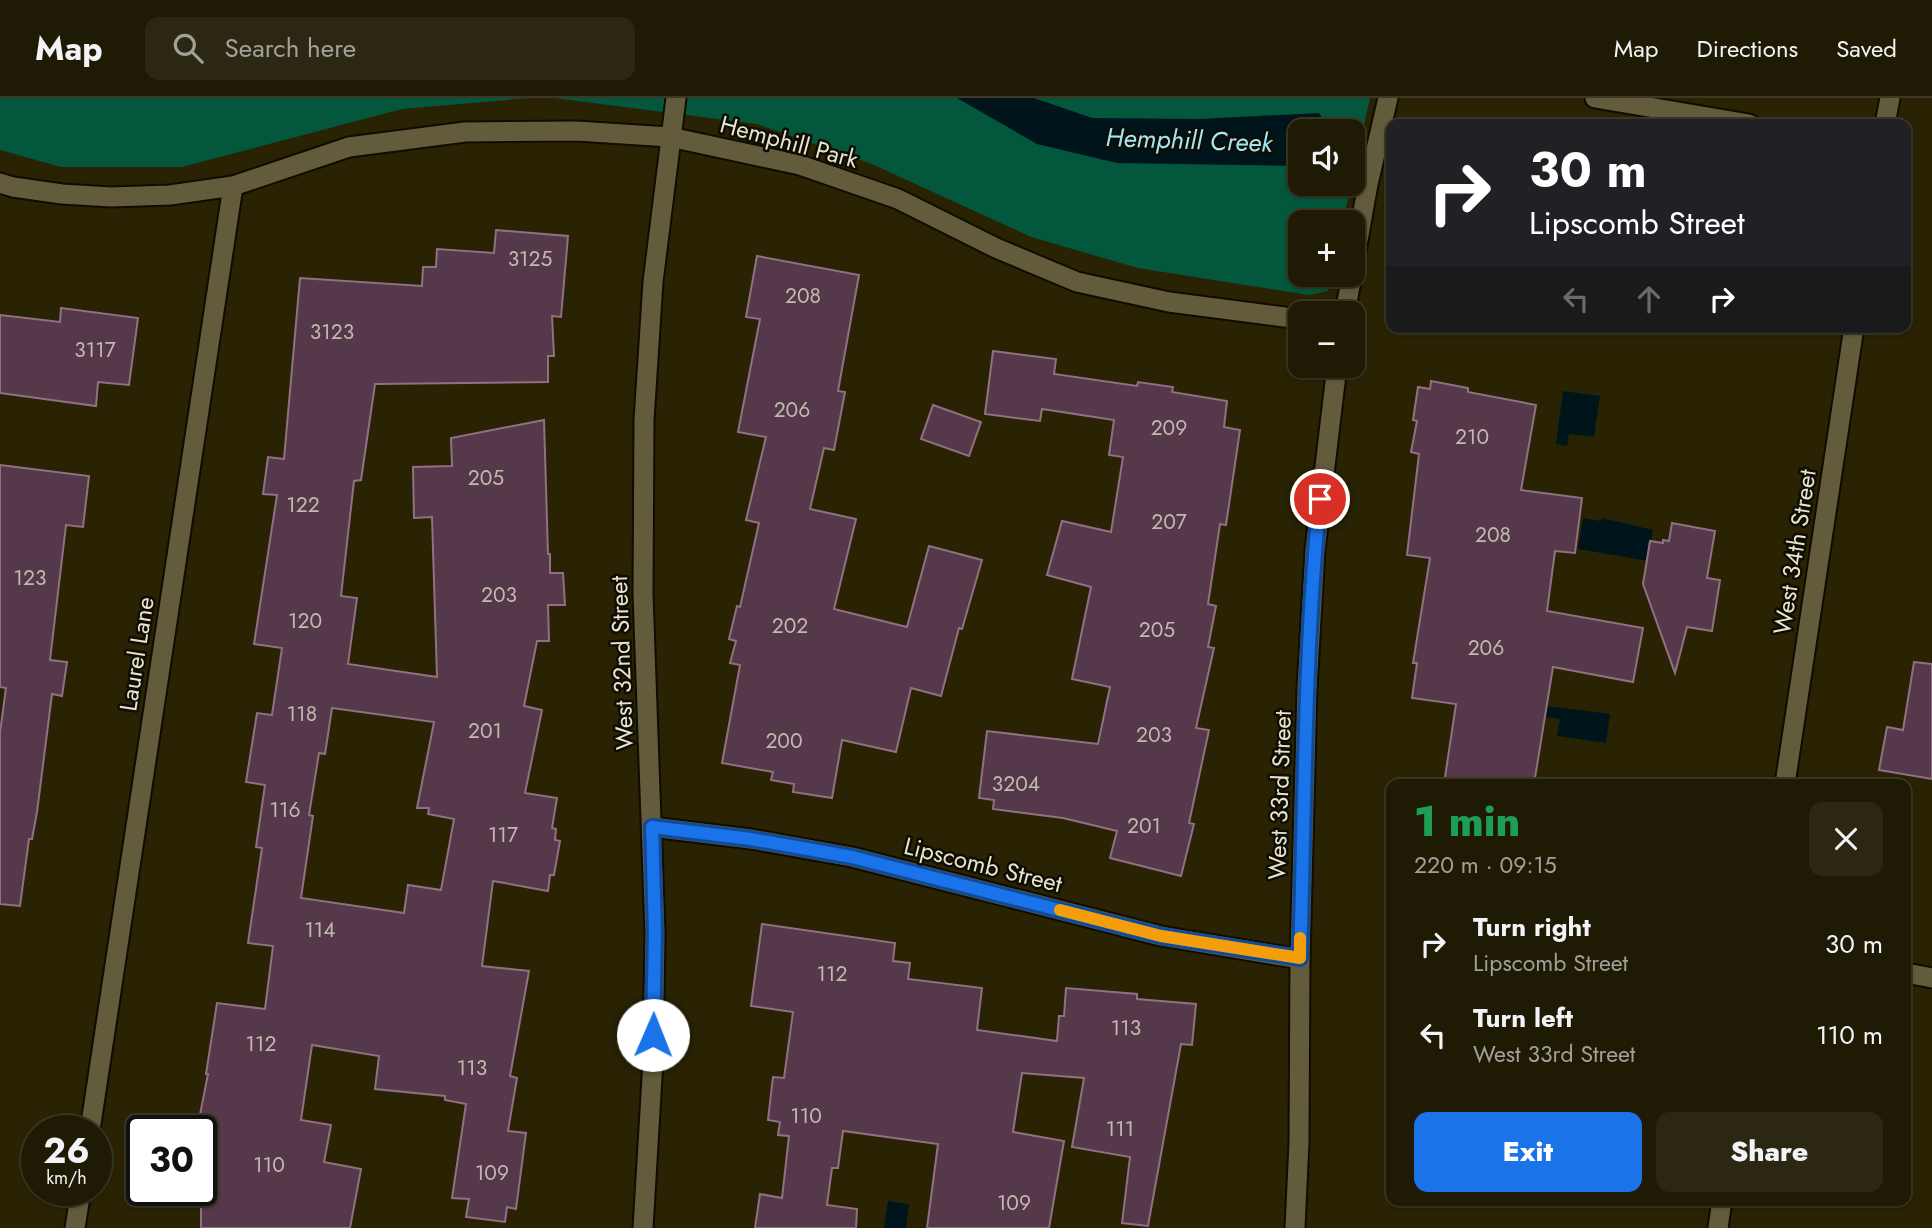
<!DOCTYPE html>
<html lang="en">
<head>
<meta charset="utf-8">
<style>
	:root { --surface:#1f1a03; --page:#2c2712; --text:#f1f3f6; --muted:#a1a19a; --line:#3c3825; --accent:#1a73e8 }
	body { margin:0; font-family:Jost,sans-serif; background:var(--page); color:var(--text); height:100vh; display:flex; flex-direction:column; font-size:26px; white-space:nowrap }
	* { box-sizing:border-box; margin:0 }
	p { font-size:23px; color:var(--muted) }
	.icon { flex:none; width:38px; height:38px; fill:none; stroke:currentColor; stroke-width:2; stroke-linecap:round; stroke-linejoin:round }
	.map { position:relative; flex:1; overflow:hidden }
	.panel { position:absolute; left:1386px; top:681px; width:525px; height:427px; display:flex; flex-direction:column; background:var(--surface); border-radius:14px; box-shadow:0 2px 5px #0004,0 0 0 2px var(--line) }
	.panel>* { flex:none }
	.guide { position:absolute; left:1386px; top:21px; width:525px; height:214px; border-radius:14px; box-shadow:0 2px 5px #0004,0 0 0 2px var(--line); background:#202124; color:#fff; overflow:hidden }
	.tools { position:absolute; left:1288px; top:21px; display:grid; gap:14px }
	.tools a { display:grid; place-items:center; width:77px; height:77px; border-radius:14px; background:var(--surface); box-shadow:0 2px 5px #0004,0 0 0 2px var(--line); font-size:35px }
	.speed { position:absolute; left:21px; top:1017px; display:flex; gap:14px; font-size:35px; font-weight:700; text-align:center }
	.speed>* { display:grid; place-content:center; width:91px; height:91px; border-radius:50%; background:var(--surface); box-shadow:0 2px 5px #0004,0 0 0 2px var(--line); line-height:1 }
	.speed small { font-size:18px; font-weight:400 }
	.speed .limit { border:4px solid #111; border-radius:10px; background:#fff; color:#111 }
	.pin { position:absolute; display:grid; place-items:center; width:60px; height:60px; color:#fff; margin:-30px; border:4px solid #fff; border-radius:50%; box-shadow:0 2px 7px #0007 }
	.me { position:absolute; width:77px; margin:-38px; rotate:1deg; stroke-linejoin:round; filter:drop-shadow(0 0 5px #0008) }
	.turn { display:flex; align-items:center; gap:24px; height:147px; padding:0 28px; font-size:32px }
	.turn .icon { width:91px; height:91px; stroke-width:2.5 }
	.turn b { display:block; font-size:49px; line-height:60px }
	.lanes { display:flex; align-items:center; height:66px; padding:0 28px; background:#0003; justify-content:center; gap:35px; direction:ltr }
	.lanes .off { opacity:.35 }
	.round { display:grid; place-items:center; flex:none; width:74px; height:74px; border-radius:14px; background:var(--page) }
	.headline { display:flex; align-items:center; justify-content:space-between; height:119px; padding:0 28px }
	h1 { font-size:42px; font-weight:800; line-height:52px; color:#1e9e55 }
	.cta { display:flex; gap:14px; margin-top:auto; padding:14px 28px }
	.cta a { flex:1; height:80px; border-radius:14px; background:var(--accent); color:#fff; font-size:28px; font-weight:800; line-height:80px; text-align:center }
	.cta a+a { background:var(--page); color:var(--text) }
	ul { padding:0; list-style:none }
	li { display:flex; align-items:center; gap:21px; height:91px; padding:0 28px }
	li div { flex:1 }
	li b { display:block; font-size:26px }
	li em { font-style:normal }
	header { display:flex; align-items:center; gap:42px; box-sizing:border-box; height:98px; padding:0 35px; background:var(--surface); border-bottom:2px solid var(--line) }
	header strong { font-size:33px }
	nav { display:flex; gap:38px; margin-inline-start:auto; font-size:24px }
	.search { width:490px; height:63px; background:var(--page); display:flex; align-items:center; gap:18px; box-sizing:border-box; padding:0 24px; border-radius:14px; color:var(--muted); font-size:26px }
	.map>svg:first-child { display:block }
	.green { fill:#02573d }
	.water { fill:#00151b }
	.building { fill:#553849; stroke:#907183; stroke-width:2; fill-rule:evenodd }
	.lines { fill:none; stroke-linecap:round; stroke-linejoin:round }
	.service-casing { stroke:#100c00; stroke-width:23 }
	.minor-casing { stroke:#100c00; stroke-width:23 }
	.service { stroke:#625c3c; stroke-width:19 }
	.minor { stroke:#625c3c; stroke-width:19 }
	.route-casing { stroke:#114b97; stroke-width:18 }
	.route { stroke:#1a73e8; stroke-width:12 }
	.slow { stroke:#f59e0b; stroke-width:12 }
	.labels { text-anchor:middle; stroke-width:5; stroke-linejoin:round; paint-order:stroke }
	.number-label { font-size:21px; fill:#c2b9b0 }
	.street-label { font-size:24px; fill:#e7e4d2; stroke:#0f0c02 }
	.water-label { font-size:26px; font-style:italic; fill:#a2e7f8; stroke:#0f0c02 }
</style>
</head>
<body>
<header>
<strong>Map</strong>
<div class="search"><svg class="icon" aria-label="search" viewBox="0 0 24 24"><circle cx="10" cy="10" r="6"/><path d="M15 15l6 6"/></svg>Search here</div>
<nav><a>Map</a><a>Directions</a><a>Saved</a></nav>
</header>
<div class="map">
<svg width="1932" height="1130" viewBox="0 0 1932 1130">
	<rect width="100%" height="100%" fill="#292304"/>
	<g class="green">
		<polygon points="0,0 529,0 402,11 182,69 61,69 0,52"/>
		<polygon points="554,0 1370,0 1353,77 1353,33 1300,33 1300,86 1351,86 1343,124 1300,124 1300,177 1331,177 1328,193 1309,197 1138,170 1031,139 872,66 757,26"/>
	</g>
	<g class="water">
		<polygon points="957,0 1034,0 1092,20 1198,21 1319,15 1329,30 1328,33 1300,33 1300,68 1117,65 1037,46"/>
		<polygon points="1563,293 1600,298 1594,339 1569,336 1567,348 1556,346"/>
		<polygon points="1583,420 1601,423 1602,420 1653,432 1648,463 1578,451"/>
		<polygon points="1547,608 1610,616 1606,645 1557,638 1560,621 1545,619"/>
		<polygon points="888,1103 909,1106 906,1130 884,1130"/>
	</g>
	<g class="building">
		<path d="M496,132L568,138L561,219L552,218L554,258H548V284L375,286L361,382L354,383L341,498L357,500L348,566L437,579L432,419L414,420L413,369L452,368L451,340L544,322L548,456H550V475H563L565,507H548L549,543H537L524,608L542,612L525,695L557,700L552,730L556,731L555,742L560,743L554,777H550L548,793L493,783L482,868L529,873L510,978L517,980L508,1033L526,1035L516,1111L507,1109L505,1124L466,1119L469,1101L452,1100L466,1006L445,1002V998L375,991L379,958L312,947L301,1022L331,1027L324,1064L361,1071L350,1130H201V1032H197L208,976H206L217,905L265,911L273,848L248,845L262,750L256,749L265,687L246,684L257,615L272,617L282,550L254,546L277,397L263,396L268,359L284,361L300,180L422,188L423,169H436L437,151L494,155ZM332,610L434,624L417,710H429L428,716L454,721L441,792L408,787L404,815L301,800L313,718L309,717L319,655L325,656Z"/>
		<polygon points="757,158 859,177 838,293 845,294 834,352 824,350 810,411 856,421 834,511 907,529 929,448 982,462 962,531 959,530 941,598 911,590 896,654 842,642 832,700 793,694 794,686 771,682 773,674 722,665 740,567 730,565 736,543 729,541 737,508 740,509 759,425 746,422 766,339 738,334 760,221 746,219"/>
		<polygon points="61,210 138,220 129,287 98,284 96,308 0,295 0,217 60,224"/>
		<polygon points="993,253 1056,261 1054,276 1137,288 1138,284 1173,289 1172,294 1227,303 1224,329 1240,332 1226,427 1220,426 1208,506 1216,508 1208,549 1214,550 1196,630 1209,632 1189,725 1194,726 1181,778 1110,760 1117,733 1063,720 993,711 994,702 979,700 987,633 1098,646 1110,589 1072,581 1091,489 1047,477 1062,423 1111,434 1123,359 1109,357 1114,322 1042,311 1040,323 985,316"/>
		<polygon points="1431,283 1468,290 1468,294 1536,307 1521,392 1582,400 1575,455 1555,453 1547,513 1643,530 1633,584 1553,569 1534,686 1444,686 1456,606 1412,600 1417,565 1413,565 1430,460 1407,457 1419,356 1411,354 1417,323 1413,322 1418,289 1430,291"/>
		<polygon points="933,307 981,324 969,358 921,341"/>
		<polygon points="0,367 89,378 83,429 66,427 50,562 67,564 62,598 52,596 37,714 32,741 29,741 20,808 0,806 0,635 6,590 0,589"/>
		<polygon points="1672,425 1715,433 1707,480 1720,482 1712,533 1687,529 1675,575 1643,486 1650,443 1663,445 1663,442 1669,443"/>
		<polygon points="1914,564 1932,566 1932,681 1879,672 1887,629 1903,632"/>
		<polygon points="762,826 895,845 893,863 910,865 908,881 982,890 977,932 1057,943 1059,918 1064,918 1066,890 1137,896 1137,901 1196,906 1192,947 1181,946 1148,1128 1122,1125 1130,1059 1072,1049 1084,980 1022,975 1013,1034 1064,1043 1049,1130 927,1130 938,1046 843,1033 838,1070 832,1070 827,1107 857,1111 856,1130 755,1130 760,1096 782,1100 789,1038 778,1037 780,1024 768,1022 773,979 784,980 793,914 751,908"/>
	</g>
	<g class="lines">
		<g class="service-casing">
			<polyline id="service" points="1906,875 1932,880"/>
		</g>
		<g class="minor-casing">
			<g id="minor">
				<polyline points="1595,0 1749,26"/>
				<polyline points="1885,26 1890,0"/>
				<polyline points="0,85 13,89 62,96 111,99 170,97 233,88 349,49 465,34 576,33 670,39 800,67 898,101 996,150 1077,184 1169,204 1300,221"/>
				<polyline points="1353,170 1368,86 1388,0"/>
				<polyline points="1345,215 1352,177"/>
				<polyline points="1785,686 1854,229"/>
				<polyline points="652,729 751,741 852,759 1161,838 1300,861"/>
				<polyline points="90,1032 233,88"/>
				<polyline points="75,1130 81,1092"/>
				<polyline points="643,1130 653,963 655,835 643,496 644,322 653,184 676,0"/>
				<polyline points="1295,1130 1299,1044 1300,861 1307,590 1315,452 1337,268"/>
				<polyline points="1718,1130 1722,1102"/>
			</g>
		</g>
		<use href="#service" class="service"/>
		<use href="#minor" class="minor"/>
	</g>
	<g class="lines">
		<g class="route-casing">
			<path id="route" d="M653,937L655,835L652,729L751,741L852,759L1161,838L1300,860C1305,707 1304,553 1320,401"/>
		</g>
		<use href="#route" class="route"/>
		<polyline class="slow" points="1060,812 1161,838 1300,860 1300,840"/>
	</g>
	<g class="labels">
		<g class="number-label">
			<text x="530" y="168">3125</text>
			<text x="803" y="205">208</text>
			<text x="332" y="241">3123</text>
			<text x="95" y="259">3117</text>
			<text x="792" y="319">206</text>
			<text x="1169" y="337">209</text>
			<text x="1472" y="346">210</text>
			<text x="486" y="387">205</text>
			<text x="303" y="414">122</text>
			<text x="1169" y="431">207</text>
			<text x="1493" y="444">208</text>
			<text x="30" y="487">123</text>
			<text x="499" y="504">203</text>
			<text x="305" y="530">120</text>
			<text x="790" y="535">202</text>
			<text x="1157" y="539">205</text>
			<text x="1486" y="557">206</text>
			<text x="302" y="623">118</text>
			<text x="485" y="640">201</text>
			<text x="1154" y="644">203</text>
			<text x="784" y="650">200</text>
			<text x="1016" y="693">3204</text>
			<text x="285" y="719">116</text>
			<text x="1144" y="735">201</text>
			<text x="503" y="744">117</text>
			<text x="320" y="839">114</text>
			<text x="832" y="883">112</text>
			<text x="1126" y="937">113</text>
			<text x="261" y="953">112</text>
			<text x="472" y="977">113</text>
			<text x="806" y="1025">110</text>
			<text x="1120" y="1038">111</text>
			<text x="269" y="1074">110</text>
			<text x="492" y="1082">109</text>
			<text x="1014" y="1112">109</text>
		</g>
		<g class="street-label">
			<text transform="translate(789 44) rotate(15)" y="8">Hemphill Park</text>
			<text transform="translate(1795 454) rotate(-81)" y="8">West 34th Street</text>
			<text transform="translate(137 556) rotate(-81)" y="8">Laurel Lane</text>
			<text transform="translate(622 565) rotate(-92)" y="8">West 32nd Street</text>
			<text transform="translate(1280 697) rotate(-88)" y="8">West 33rd Street</text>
			<text transform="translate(983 767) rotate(14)" y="8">Lipscomb Street</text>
		</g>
		<g class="water-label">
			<text transform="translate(1189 42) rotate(2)" y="9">Hemphill Creek</text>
		</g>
	</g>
</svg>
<div class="tools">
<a><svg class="icon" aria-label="sound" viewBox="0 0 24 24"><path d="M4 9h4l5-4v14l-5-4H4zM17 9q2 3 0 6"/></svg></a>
<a>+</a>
<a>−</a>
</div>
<div class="speed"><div>26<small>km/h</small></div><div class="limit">30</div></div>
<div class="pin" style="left:1320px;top:401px;background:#d93025"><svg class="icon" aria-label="arrive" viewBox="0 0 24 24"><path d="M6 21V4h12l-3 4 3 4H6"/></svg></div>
<svg class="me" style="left:653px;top:937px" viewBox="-20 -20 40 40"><circle r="19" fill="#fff"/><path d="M0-13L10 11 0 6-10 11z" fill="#1a73e8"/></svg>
<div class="guide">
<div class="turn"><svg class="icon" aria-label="right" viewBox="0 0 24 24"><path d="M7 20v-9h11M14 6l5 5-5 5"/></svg><div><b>30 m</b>Lipscomb Street</div></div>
<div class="lanes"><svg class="icon off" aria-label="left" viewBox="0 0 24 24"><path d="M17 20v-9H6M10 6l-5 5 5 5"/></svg><svg class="icon off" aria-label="ahead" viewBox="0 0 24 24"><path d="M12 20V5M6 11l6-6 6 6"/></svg><svg class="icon" aria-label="right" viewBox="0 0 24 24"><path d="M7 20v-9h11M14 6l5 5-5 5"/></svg></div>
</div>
<section class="panel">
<div class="headline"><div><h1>1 min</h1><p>220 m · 09:15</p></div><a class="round"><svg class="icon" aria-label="close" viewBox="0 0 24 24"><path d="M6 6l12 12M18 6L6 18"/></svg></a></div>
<ul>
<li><svg class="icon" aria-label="right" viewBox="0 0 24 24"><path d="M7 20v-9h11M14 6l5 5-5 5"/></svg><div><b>Turn right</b><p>Lipscomb Street</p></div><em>30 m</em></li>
<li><svg class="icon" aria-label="left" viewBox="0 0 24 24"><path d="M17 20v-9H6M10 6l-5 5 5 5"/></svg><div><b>Turn left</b><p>West 33rd Street</p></div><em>110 m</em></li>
</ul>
<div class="cta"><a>Exit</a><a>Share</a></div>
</section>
</div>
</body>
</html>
